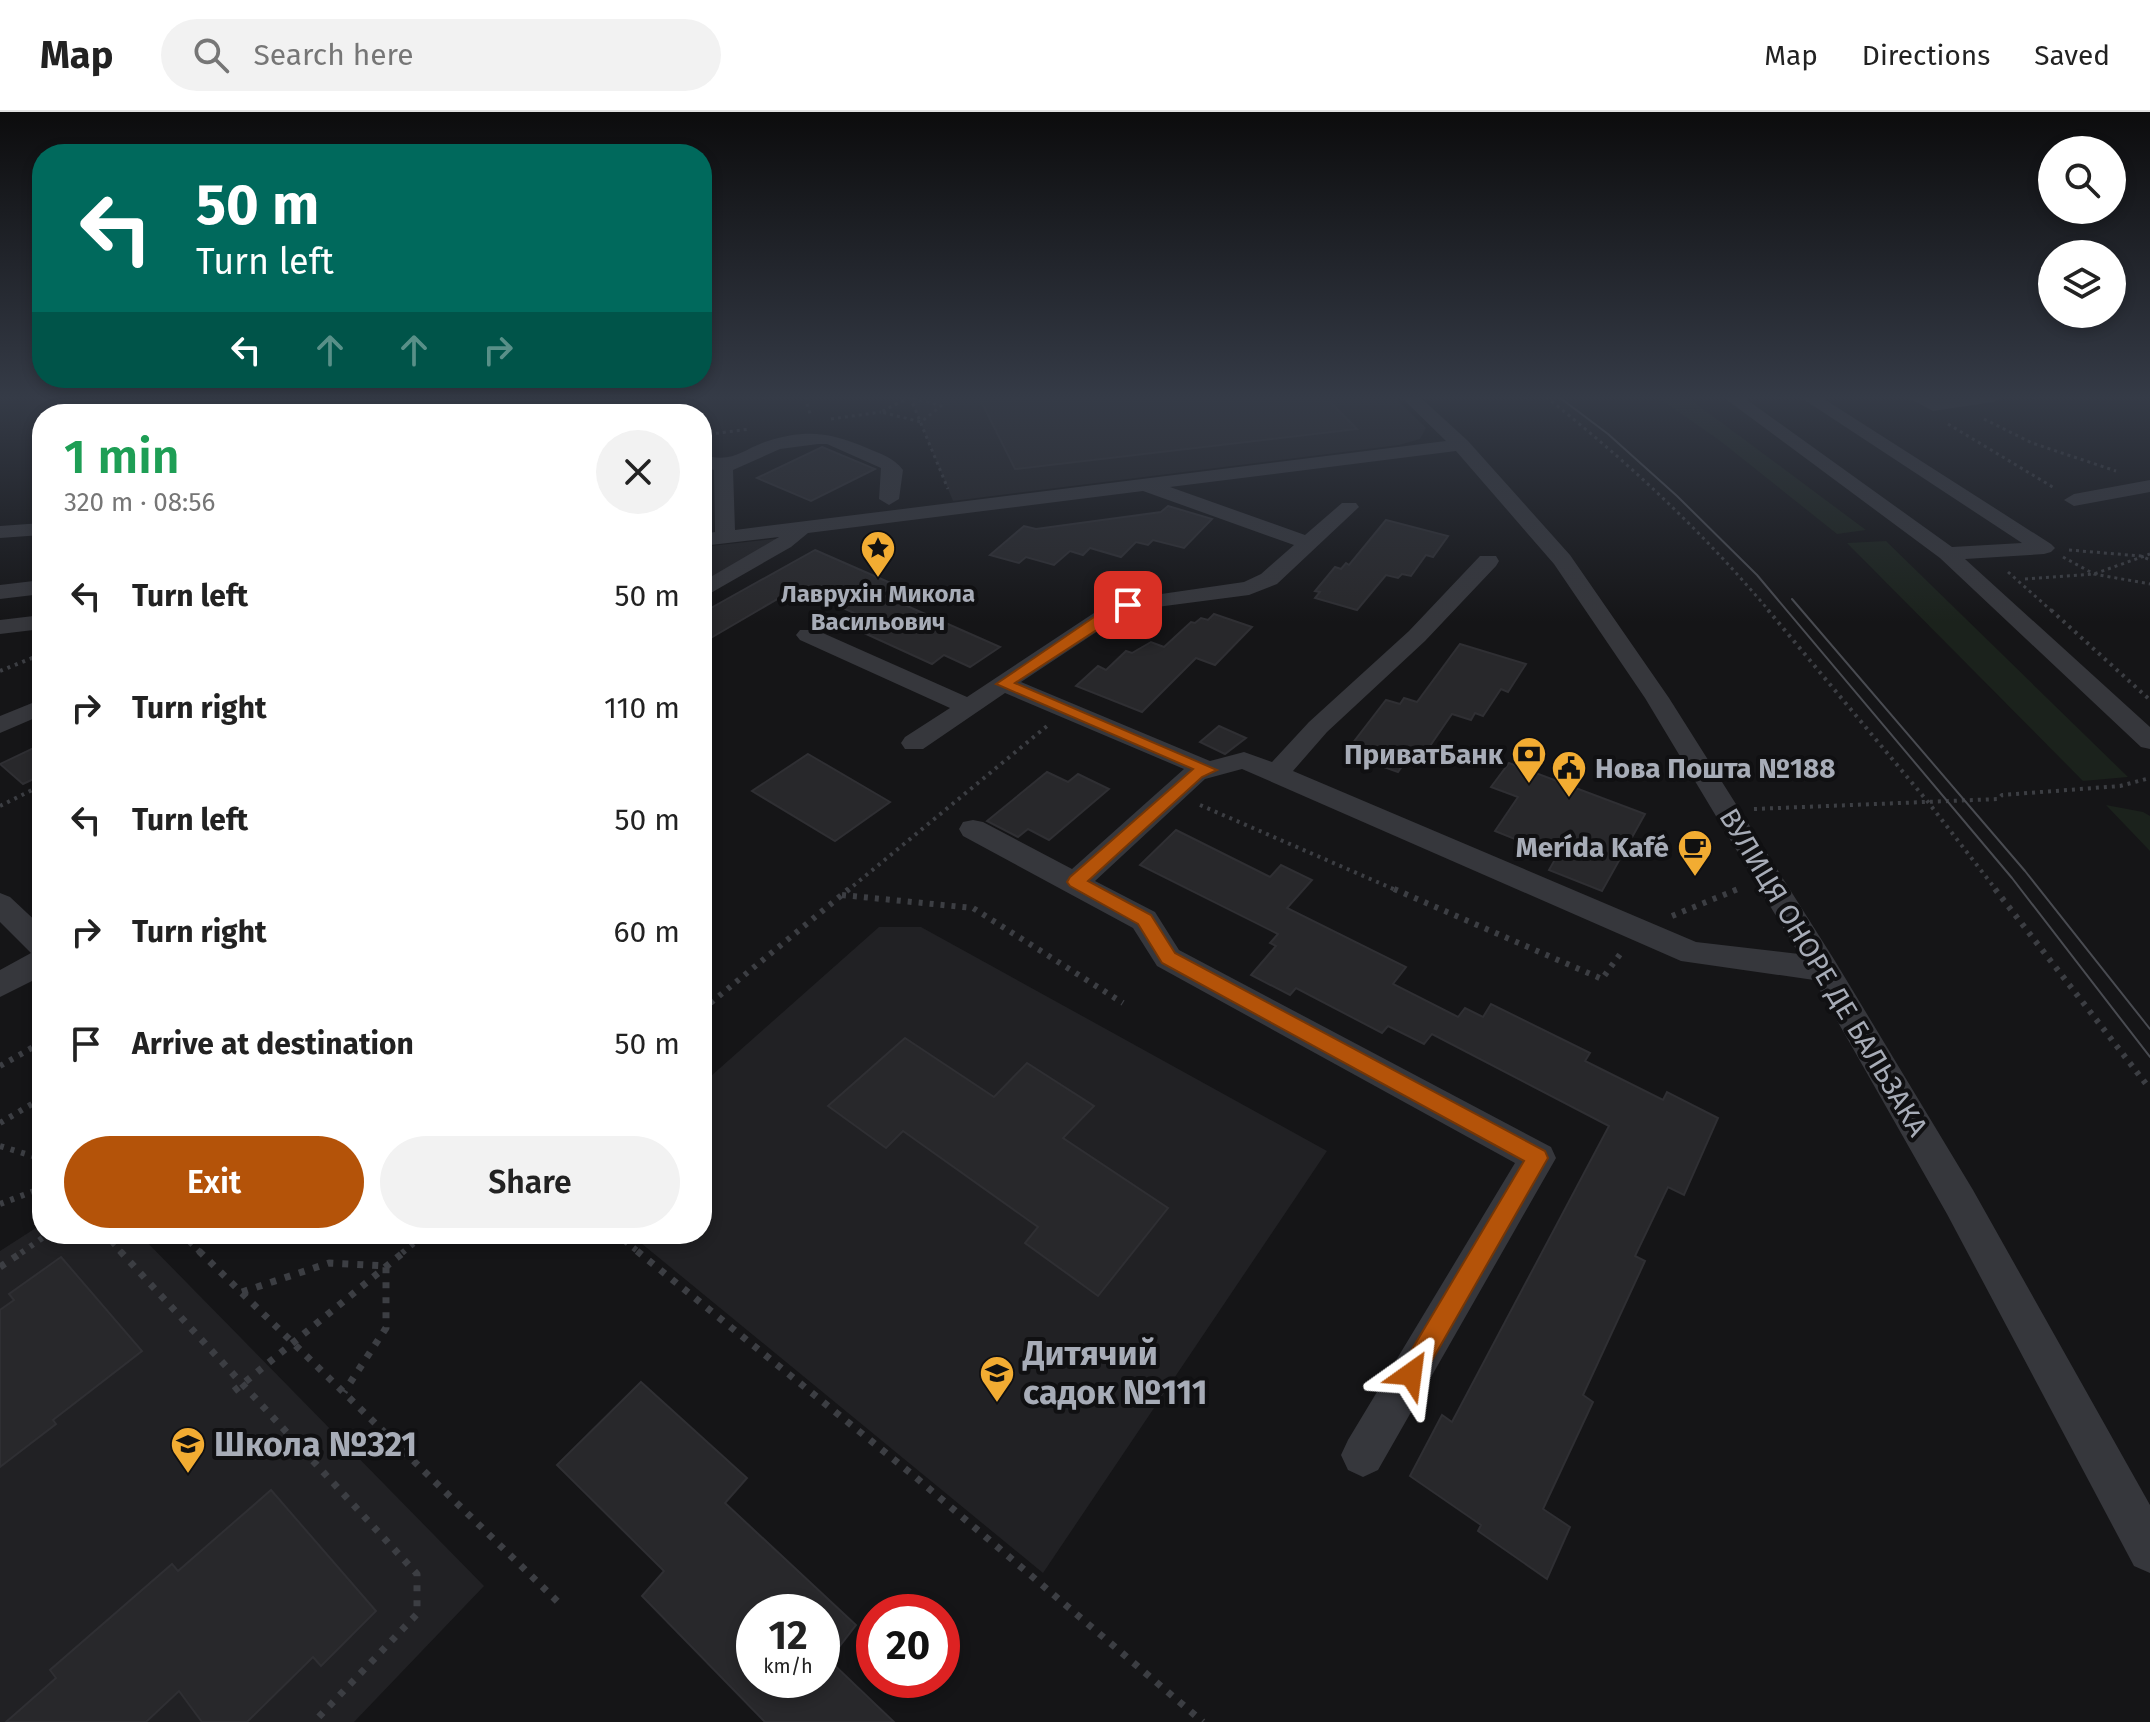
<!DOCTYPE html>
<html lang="en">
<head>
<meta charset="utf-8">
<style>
	:root { --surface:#fff; --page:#f2f2f2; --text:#222; --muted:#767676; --line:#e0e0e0; --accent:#b45309 }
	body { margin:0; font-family:"Fira Sans",sans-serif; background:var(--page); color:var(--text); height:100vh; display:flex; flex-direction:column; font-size:30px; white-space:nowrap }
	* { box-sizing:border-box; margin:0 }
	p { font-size:26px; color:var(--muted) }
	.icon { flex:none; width:44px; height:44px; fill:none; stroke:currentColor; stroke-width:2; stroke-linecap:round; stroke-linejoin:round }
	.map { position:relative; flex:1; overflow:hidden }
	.details { position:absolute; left:32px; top:292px; width:680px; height:840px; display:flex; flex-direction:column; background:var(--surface); border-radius:32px; box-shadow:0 4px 12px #0003 }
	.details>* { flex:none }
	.banner { position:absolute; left:32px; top:32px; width:680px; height:244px; border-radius:32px; box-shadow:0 4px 12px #0003; background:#00695c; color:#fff; overflow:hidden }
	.fabs { position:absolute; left:2038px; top:24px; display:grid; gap:16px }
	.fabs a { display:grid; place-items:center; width:88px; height:88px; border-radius:50%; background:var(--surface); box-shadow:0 4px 12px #0003; font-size:40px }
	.speed { position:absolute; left:736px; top:1482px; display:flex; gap:16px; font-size:40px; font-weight:700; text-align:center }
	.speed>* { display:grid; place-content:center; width:104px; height:104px; border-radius:50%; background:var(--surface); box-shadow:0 4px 12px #0003; line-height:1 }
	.speed small { font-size:20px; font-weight:400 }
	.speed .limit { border:12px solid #d22; background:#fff; color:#111 }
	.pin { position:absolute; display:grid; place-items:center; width:68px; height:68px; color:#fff; margin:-34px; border-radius:16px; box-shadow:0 4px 12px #0006 }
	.me { position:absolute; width:88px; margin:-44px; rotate:31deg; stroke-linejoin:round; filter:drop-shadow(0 0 6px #0008) }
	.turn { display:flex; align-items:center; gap:28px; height:168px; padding:0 32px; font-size:36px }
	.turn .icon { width:104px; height:104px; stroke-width:2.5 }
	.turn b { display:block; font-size:56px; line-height:68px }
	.lanes { display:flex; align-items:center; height:76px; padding:0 32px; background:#0003; justify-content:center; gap:40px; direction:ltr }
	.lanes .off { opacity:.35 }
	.round { display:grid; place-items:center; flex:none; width:84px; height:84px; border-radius:42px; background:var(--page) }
	.summary { display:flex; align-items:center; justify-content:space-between; height:136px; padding:0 32px }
	h1 { font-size:48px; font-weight:600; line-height:60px; color:#1e9e55 }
	.button { display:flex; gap:16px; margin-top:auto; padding:16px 32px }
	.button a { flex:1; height:92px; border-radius:48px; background:var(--accent); color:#fff; font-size:32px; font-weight:600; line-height:92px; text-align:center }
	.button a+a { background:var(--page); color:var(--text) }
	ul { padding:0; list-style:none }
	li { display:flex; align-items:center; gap:24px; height:112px; padding:0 32px }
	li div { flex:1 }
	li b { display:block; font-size:30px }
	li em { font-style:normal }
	header { display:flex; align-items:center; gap:48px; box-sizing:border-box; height:112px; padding:0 40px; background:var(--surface); border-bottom:2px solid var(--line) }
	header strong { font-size:38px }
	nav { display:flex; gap:44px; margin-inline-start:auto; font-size:28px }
	.search { width:560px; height:72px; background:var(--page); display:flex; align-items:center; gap:20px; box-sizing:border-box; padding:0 28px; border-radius:44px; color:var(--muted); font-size:30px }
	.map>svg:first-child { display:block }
	.built { fill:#212124 }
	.green { fill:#1b221c }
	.building { fill:#28282b; stroke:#2f2f33; stroke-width:2; fill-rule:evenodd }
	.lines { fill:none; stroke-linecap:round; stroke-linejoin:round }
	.path-far3 { stroke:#3c3e43; stroke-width:3; stroke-dasharray:3 4; stroke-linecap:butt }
	.path-far2 { stroke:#3c3e43; stroke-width:4; stroke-dasharray:3 5; stroke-linecap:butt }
	.path-far1 { stroke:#3c3e43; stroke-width:6; stroke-dasharray:4 7; stroke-linecap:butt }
	.path { stroke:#3c3e43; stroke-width:7; stroke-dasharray:6 9; stroke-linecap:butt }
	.minor { fill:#36373c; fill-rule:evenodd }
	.tram { stroke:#494b51; stroke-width:2 }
	.route { fill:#b45309; stroke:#753606; stroke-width:2 }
	.labels { text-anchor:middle; stroke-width:8; stroke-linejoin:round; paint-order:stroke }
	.far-poi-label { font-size:24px; font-weight:bold; fill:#a7acb7; stroke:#101012 }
	.poi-label { font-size:28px; font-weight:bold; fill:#a7acb7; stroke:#101012; text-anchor:end }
	.street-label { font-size:28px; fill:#a7acb7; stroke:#101012 }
	.near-poi-label { font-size:34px; font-weight:bold; fill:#a7acb7; stroke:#101012; text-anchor:start }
</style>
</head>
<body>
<header>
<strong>Map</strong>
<div class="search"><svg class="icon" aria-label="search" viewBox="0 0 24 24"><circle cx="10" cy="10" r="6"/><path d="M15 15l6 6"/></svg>Search here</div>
<nav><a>Map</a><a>Directions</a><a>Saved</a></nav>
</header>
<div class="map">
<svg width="2150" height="1610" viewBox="0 0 2150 1610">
	<rect width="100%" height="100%" fill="#151517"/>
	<g class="built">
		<polygon points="910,285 1394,285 1426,316 1420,327 1399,333 953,389"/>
		<polygon points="783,426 702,472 702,435"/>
		<polygon points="879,815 921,815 1327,1039 1043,1461 630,1122 702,1122 702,972"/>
		<polygon points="42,1112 42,1122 139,1122 484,1474 354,1610 0,1610 0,1139"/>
	</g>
	<g class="green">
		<polygon points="1657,285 1687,285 1866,418 1837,422 1719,328"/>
		<polygon points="1886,429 2128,665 2083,669 1847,431"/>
		<polygon points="2106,693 2143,700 2150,704 2150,739"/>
	</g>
	<g class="building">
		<polygon points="979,285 1325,285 1357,317 1015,357"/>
		<polygon points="822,335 875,357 811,389 757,366"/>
		<polygon points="1168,394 1212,407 1184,436 1153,428 1148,433 1136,430 1121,445 1090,436 1083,443 1070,439 1054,453 1026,445 1019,451 990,443 1024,414 1036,417 1161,400"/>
		<polygon points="1386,408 1448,424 1433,445 1426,443 1411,464 1402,462 1398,466 1386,463 1357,498 1315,486 1320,480 1315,479 1335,455 1341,457 1346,451 1349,453"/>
		<polygon points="815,438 895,473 880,482 1000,535 970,555 944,543 932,552 840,510 854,501 798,475 702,531 702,501"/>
		<polygon points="1214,502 1252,515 1215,553 1196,546 1142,600 1076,574 1098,554 1106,558 1126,539 1132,541 1151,530 1164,535 1191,510 1195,511 1201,506 1208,508"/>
		<polygon points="1460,532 1526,552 1508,580 1501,577 1483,604 1475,601 1471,608 1452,602 1421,647 1410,643 1398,660 1356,645 1363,636 1352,632 1386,588 1400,592 1404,586 1417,590"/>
		<polygon points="1219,614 1246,626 1225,642 1200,630"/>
		<polygon points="42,632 42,663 23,672 0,652"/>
		<polygon points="808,642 890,690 835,729 752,679"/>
		<polygon points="1509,651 1645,702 1602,779 1549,758 1557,744 1495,719 1518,685 1491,675"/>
		<polygon points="1047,660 1068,670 1078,662 1109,677 1049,728 1028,717 1018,725 987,709"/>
		<polygon points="1176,718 1270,765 1281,753 1312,768 1287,796 1406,855 1393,872 1458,905 1465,896 1483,905 1491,892 1590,941 1585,949 1663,988 1667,980 1718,1006 1684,1083 1668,1075 1635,1144 1645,1149 1583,1283 1593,1290 1543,1397 1570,1415 1547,1467 1478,1419 1481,1413 1410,1364 1442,1303 1452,1310 1609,1014 1432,922 1424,932 1388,914 1382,921 1296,876 1290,883 1251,863 1276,834 1270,831 1278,822 1140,753"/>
		<polygon points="905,926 994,985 1027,951 1094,994 1063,1026 1168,1096 1098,1184 1025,1131 1038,1115 903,1019 886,1036 828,994"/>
		<polygon points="61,1145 142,1239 53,1308 56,1312 0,1355 0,1198 14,1188 9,1182"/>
		<path d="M641,1270L747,1366L725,1391L856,1513L829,1548L894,1610H765L642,1484L664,1459L557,1353ZM754,1500H822V1568H754Z"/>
		<polygon points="271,1378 376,1499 321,1554 313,1545 247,1610 202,1610 179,1579 146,1610 6,1610 56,1566 50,1558 172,1452 178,1459"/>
	</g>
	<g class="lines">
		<g class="path-far3">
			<polyline points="805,285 811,305"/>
			<polyline points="910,285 881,300 921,310 941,294 911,285"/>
			<polyline points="910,285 948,377"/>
			<path d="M1546,285C1627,349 1704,421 1770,500"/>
			<polyline points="495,302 496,297"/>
			<polyline points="831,307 881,300"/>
			<polyline points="1984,307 2032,331 2116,359"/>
			<polyline points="1948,312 2056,377"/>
			<polyline points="702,323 750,317"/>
			<polyline points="2069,438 2141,444 2150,448"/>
			<polyline points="2063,445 2094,462 2150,472"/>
			<polyline points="2008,460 2053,500"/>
			<polyline points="2025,467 2094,462 2150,442"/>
		</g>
		<g class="path-far2">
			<polyline points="1768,498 1928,690 1997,779"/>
			<polyline points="2051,498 2150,588"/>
			<polyline points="0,559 42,542"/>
			<polyline points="1200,693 1398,779"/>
			<polyline points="0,694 42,673"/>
			<polyline points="1754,697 1998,687 2002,683 2120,674 2150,666"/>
			<polyline points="847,779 1047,614"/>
			<polyline points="1733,779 1740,776"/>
		</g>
		<g class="path-far1">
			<polyline points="1394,777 1602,867 1623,838"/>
			<polyline points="1995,777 2150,977"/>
			<polyline points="842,783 973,796 1123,891"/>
			<polyline points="1672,804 1738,777"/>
			<polyline points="702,898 849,777"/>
			<polyline points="0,954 42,930"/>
			<polyline points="0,1011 42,986"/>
			<polyline points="0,1034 42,1047"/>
			<polyline points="0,1092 42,1076"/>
			<polyline points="105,1122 122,1141"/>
			<polyline points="182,1122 201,1141"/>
			<polyline points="616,1122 640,1141"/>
			<polyline points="21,1141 48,1122"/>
			<polyline points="402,1141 425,1122"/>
		</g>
		<g class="path">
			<polyline points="120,1139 417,1462 417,1502 314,1610"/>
			<polyline points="199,1139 559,1491"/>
			<polyline points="637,1139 913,1363 1203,1610"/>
			<polyline points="0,1155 24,1139"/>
			<polyline points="242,1180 329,1151 386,1154 386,1216 344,1280"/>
			<polyline points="234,1279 405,1139"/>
		</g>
		<g class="minor">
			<path d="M1401,285H1420L1468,329L1570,443L1669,586L1835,849L1973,1078L2150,1393V1461L2134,1454L1947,1102L1814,868L1681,849L1242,657L1205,667L1095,769L1155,800L1179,838L1551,1035L1556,1046L1378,1358L1363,1365L1348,1358L1341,1343L1348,1328L1515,1051L1157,854L1133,816L963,724L959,717L963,710L973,708L983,710L1072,757L1184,657L1005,581L923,637H905L901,631L905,625L950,596L800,528L796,523L800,518H816L967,585L1094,501L1120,488L1244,470L1261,462L1294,433L1143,379L808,421L791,435L702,486V470L779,425L702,434V422L715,420L714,358L702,355V343C736,352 741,337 771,328C808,317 832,321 867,336C881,342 893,345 903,358L899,387L889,393L879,387L881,356L827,332H818L780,337L733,358L735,418L1446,329ZM1456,339L1554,452L1645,586L1799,842L1696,830L1293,659L1327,620L1425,529L1496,454L1499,449L1496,444H1480L1409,519L1309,610L1272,650L1244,640L1210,649L1021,570L1110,511L1134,498L1249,483L1277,472L1359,395L1356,391H1342L1305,423L1170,375Z"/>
			<polygon points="1723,285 1743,285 1952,435 2022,431 1800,285 1821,285 2051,432 2055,436 2051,440 2044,442 1965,447 2150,615 2150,637 2141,635 1940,446"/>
			<polygon points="1907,285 1929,285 1936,288 2002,285 1993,290 1933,299"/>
			<polygon points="2150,368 2150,380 2074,394 2064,388 2074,382"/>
			<polygon points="42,411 42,423 0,426 0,414"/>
			<polygon points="42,468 42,482 0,487 0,473"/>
			<polygon points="42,503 42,517 0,522 0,508"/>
			<polygon points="42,587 42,603 0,621 0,604"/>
			<polygon points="0,781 10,785 42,815 42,864 0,885 0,858 31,841 0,810"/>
		</g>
		<g class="tram">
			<polyline points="1559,285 1608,322 1677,384 1757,463 2012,766 2150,945"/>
			<polyline points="1792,487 2025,759 2150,917"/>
		</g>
	</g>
	<linearGradient id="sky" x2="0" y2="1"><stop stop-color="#0c0c0d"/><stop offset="0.56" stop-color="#353b47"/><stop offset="1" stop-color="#353b47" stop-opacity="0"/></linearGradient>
	<rect width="2150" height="510" fill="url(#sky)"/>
	<polygon class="route" points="1123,490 1135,493 1015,571 1217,658 1202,665 1088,769 1151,803 1175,841 1545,1039 1548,1046 1419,1271 1411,1274 1402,1271 1398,1262 1402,1254 1524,1049 1162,851 1138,812 1070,774 1067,770 1070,765 1193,657 996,572 1097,503"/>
	<defs>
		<g id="sight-pin" transform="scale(1.8)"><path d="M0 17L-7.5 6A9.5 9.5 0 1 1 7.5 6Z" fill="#f2ac32" stroke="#101012"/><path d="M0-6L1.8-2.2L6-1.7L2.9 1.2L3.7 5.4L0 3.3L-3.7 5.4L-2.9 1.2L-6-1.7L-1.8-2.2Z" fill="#111"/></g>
		<g id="bank-pin" transform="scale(1.8)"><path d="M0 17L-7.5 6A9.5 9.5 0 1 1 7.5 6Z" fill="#f2ac32" stroke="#101012"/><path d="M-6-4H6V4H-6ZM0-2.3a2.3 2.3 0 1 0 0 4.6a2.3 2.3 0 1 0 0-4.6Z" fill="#111"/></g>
		<g id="civic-pin" transform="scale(1.8)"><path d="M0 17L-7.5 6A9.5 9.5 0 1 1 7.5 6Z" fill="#f2ac32" stroke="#101012"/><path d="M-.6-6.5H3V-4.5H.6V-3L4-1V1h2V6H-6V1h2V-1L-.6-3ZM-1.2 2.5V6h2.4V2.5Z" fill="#111"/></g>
		<g id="cafe-pin" transform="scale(1.8)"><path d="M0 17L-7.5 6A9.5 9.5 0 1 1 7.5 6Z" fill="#f2ac32" stroke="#101012"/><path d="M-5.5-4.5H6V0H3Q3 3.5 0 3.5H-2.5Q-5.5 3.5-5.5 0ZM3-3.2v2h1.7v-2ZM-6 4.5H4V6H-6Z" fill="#111"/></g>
		<g id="school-pin" transform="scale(1.8)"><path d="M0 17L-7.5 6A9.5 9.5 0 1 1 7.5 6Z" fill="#f2ac32" stroke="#101012"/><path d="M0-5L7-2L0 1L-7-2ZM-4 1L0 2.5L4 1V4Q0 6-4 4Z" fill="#111"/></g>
	</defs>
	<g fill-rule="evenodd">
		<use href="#sight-pin" x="878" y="436"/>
		<use href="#bank-pin" x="1529" y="642"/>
		<use href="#civic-pin" x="1569" y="656"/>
		<use href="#cafe-pin" x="1695" y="735"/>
		<use href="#school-pin" x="997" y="1261"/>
		<use href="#school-pin" x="188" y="1332"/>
	</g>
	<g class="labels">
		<g class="far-poi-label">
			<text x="878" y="490">Лаврухін Микола<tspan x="878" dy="28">Васильович</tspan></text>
		</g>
		<g class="poi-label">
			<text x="1503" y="652">ПриватБанк</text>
			<text x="1595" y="666" text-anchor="start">Нова Пошта №188</text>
			<text x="1669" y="745">Merída Kafé</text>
		</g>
		<g class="street-label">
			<text transform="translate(1824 860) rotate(59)" y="10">ВУЛИЦЯ ОНОРЕ ДЕ БАЛЬЗАКА</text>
		</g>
		<g class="near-poi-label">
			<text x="1023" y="1253">Дитячий<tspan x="1023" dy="39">садок №111</tspan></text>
			<text x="214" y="1344">Школа №321</text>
		</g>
	</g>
</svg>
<div class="fabs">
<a><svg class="icon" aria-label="search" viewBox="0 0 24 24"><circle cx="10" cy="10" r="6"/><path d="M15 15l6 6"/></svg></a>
<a><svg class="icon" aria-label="layers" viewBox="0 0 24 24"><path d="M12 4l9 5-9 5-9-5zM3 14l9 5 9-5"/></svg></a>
</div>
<div class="speed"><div>12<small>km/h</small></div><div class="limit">20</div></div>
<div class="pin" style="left:1128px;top:493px;background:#d93025"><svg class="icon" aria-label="arrive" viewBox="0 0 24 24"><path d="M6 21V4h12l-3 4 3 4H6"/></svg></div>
<svg class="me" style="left:1411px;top:1262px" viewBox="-20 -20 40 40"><path d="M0-17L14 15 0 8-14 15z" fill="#b45309" stroke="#fff" stroke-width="4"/></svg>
<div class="banner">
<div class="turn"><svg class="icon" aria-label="left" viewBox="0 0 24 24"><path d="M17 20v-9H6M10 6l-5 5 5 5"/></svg><div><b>50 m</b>Turn left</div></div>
<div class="lanes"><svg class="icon" aria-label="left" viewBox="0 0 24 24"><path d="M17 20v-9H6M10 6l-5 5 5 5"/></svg><svg class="icon off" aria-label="ahead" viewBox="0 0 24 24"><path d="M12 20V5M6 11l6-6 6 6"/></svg><svg class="icon off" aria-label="ahead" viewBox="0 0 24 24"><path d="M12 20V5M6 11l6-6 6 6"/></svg><svg class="icon off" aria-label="right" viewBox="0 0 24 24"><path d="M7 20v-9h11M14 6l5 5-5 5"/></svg></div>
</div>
<section class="details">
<div class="summary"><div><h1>1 min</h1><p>320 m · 08:56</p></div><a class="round"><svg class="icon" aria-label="close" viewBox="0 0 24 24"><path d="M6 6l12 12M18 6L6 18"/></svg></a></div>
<ul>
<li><svg class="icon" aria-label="left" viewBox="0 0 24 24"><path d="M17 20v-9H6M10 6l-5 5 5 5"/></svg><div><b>Turn left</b></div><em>50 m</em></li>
<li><svg class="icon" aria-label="right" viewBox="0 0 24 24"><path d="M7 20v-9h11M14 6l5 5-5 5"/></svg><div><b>Turn right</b></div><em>110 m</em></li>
<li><svg class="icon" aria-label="left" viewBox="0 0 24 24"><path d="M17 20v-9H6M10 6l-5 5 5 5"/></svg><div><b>Turn left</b></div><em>50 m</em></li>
<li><svg class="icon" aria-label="right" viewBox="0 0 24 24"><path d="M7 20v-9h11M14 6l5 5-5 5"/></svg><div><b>Turn right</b></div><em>60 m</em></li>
<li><svg class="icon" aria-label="arrive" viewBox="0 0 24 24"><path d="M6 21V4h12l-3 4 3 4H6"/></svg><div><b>Arrive at destination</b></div><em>50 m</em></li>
</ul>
<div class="button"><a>Exit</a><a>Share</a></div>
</section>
</div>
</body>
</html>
